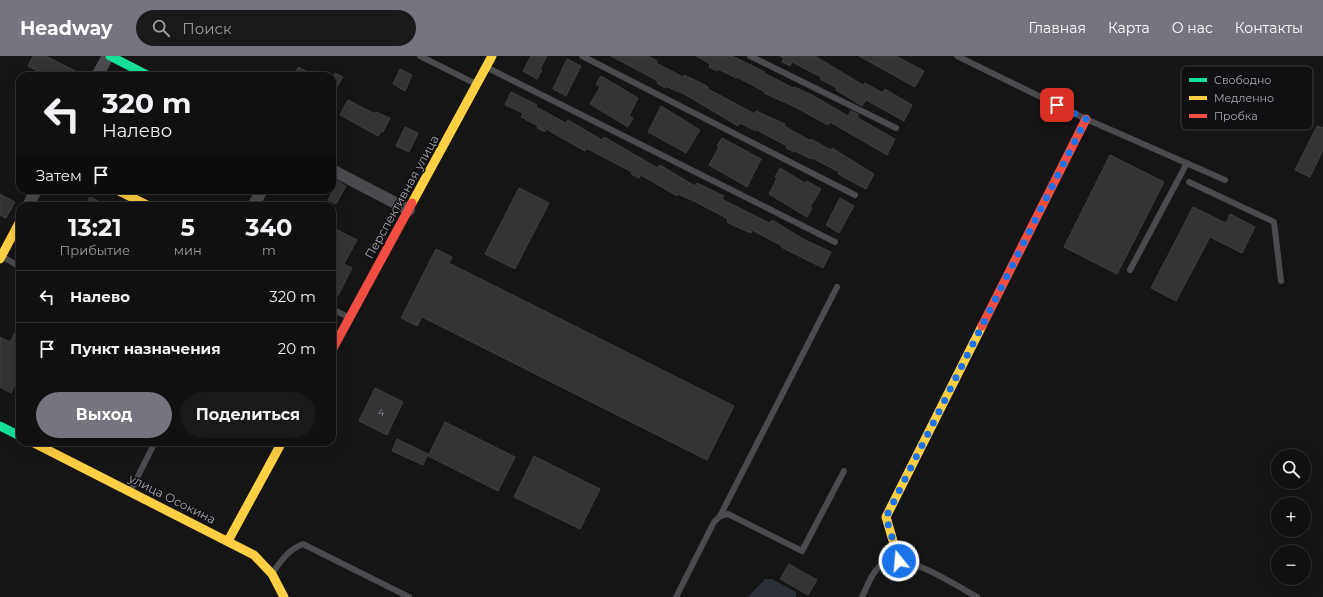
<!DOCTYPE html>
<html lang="ru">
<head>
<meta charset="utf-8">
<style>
	:root { --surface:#101010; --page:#191919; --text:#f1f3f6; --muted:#9c9d9f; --line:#303030; --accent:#74757e }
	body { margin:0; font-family:Montserrat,sans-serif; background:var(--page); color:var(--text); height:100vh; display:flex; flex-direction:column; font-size:15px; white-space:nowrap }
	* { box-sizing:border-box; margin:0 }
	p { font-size:13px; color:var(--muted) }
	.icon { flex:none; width:22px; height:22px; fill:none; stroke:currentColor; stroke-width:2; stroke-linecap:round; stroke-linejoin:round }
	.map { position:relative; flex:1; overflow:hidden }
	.panel { position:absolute; left:16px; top:146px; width:320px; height:244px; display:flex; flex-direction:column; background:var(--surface); border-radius:12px; box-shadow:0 4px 16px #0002,0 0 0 1px var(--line) }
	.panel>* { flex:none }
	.banner { position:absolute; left:16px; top:16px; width:320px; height:122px; border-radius:12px; box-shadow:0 4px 16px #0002,0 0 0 1px var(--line); background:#101010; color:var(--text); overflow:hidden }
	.buttons { position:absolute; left:1271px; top:393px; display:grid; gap:8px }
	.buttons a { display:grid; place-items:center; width:40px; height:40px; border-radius:50%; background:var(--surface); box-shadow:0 4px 16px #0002,0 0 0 1px var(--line); font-size:20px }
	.pin { position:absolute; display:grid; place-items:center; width:34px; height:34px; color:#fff; margin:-17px; border-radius:8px; box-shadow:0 2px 6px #0006 }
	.me { position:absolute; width:44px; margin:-22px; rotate:343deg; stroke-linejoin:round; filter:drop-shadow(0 0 3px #0008) }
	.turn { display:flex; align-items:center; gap:14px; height:84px; padding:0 20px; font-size:18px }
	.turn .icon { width:52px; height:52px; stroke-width:2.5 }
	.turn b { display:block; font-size:28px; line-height:34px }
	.then { display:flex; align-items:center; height:38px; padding:0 20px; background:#0003; gap:8px; font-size:15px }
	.eta { display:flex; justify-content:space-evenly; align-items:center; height:68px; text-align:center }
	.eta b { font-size:24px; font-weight:700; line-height:28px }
	.button { display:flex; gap:8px; margin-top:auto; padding:8px 20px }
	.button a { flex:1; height:46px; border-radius:24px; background:var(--accent); color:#fff; font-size:16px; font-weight:700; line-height:46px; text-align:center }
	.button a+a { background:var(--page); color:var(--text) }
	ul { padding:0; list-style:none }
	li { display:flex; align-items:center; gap:12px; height:52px; padding:0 20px; border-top:1px solid var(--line) }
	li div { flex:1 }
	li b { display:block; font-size:15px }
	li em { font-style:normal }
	header { display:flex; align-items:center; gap:24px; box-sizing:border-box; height:56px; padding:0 20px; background:var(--accent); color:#fff }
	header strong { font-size:19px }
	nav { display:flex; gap:22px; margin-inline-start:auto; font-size:14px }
	.search { width:280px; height:36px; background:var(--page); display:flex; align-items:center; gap:10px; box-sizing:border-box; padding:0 14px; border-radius:22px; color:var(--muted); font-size:15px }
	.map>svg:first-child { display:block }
	.water { fill:#2b3038 }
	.building { fill:#343436; stroke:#3e3f41 }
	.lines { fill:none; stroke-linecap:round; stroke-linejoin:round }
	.lane { stroke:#4a4b4e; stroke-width:6 }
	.street { stroke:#4a4b4e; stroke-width:12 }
	.fast { stroke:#16e098; stroke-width:9 }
	.slow { stroke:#ffcf43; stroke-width:9 }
	.jam { stroke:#f24e42; stroke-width:9 }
	.route { stroke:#1a73e8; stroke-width:7; stroke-dasharray:0 12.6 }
	.labels { text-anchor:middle; stroke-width:3; stroke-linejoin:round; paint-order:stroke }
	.number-label { font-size:10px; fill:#8a8c96 }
	.street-label { font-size:12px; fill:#a7a9b6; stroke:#100f11 }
	.key { fill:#100f11; stroke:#3d3d43; stroke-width:1 }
	.key-label { font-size:11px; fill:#a7a9b6 }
</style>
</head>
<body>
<header>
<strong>Headway</strong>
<div class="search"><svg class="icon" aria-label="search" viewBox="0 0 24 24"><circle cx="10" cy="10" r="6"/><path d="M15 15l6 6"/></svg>Поиск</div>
<nav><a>Главная</a><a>Карта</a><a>О нас</a><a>Контакты</a></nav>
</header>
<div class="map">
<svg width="1323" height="541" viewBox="0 0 1323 541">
	<rect width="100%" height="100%" fill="#151515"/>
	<polygon class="water" points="765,523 772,523 796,536 796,541 748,541"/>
	<g class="building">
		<polygon points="33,0 46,0 85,20 51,20 40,14 39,16 28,10"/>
		<polygon points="531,0 547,0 540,13 542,14 537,23 523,15"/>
		<polygon points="611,0 648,0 657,5 656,7 683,21 684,19 701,27 708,31 708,33 755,58 756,55 785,68 784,70 811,85 811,83 831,94 832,92 874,118 866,133 838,118 839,116 812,102 811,103 795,95 794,96 786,92 787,90 757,74 756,75 740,67 738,70 684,38 665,30 665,32 657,27 658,25"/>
		<polygon points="696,0 732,0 765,16 764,17 793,32 794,31 812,39 848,60 851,55 858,58 858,62 895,83 887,99 830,66 828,69 793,50 764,37 765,36 737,21 736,22 718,13 717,15 709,11 710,8"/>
		<polygon points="780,0 815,0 863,29 865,27 883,37 885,33 912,49 904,65 866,44 862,50 836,34 837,32 820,23 821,21 792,6 790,10 782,6 784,2"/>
		<polygon points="859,0 896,0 924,15 915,31"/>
		<polygon points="567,3 581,10 566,40 553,33"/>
		<polygon points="298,11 316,20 294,20"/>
		<polygon points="400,13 412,19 405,35 393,28"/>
		<polygon points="335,17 343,21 337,31 332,28"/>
		<polygon points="601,20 638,42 629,60 633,62 628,71 590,48 600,31 596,28"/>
		<polygon points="511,36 537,49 536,51 566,67 568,64 602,84 604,81 658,112 660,109 695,130 697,127 724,140 722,143 751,158 770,167 772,164 805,184 831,196 823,212 781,191 782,190 752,174 751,177 735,170 727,166 728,163 696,146 678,138 677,140 641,119 639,122 631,118 632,116 586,92 585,95 546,73 545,76 537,72 538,70 521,61 523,57 505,49"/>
		<polygon points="348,44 375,58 376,56 390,62 383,76 381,76 378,80 340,59"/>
		<polygon points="661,50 700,74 686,97 648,76"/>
		<polygon points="1317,70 1323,72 1323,94 1310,121 1295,114"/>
		<polygon points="405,71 418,77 409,96 396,90"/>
		<polygon points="722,82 761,103 747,131 709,109 719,91 717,90"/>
		<polygon points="1110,99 1164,126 1117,218 1064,191"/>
		<polygon points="780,112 805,127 807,125 821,133 810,151 812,152 807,161 769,138 777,122 775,121"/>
		<polygon points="338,125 346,130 336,148 328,144"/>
		<polygon points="519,132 549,147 515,213 485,198"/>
		<polygon points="0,138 15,146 6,162 0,159"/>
		<polygon points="90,141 108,150 85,150"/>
		<polygon points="840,142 854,150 839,177 826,169"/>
		<polygon points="1193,151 1226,167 1230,158 1255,171 1242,197 1210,181 1176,245 1151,232"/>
		<polygon points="332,171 357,184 344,208 352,212 338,240 332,237"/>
		<polygon points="436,193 452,201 449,207 734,350 707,404 422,261 417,270 401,262"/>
		<polygon points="20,267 20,319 11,337 0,331 0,281 10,286"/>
		<polygon points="375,332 403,346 387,379 359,365"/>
		<polygon points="445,366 515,401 498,435 428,400"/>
		<polygon points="397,383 428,398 423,409 392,395"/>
		<polygon points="534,400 600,433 580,473 514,441"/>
		<polygon points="789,508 817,524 808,539 780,523"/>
	</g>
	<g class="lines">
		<g class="lane">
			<polyline points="420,0 476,28"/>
			<polyline points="582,0 855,139"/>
			<polyline points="750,0 896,72"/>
			<polyline points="957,0 1086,63 1225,124"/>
			<polyline points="488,12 835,186"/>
			<polyline points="1189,126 1274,166 1281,225"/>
			<polyline points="5,202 20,211"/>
			<polyline points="1130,214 1187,107"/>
			<polyline points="332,253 348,261"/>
			<polyline points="131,434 155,386"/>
			<polyline points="720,460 837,231"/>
			<path d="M273,516C282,504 288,494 303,488L409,541"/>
			<polyline points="676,541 714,466 720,460 728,458 802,495 844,415"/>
			<path d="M862,541C867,531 873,513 884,507C905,495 957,530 977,541"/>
		</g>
		<g class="street">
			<polyline points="97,20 108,0"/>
			<polyline points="332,114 409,154"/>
			<polyline points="28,150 36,134"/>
			<polyline points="253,150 262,134"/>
		</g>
		<g class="fast">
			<polyline points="110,0 149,20"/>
			<polyline points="0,370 20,380"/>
		</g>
		<g class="slow">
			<polyline points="117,134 149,150"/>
			<polyline points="412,147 492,0"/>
			<polyline points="0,203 20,165"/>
			<polyline points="32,386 254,499 272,518 284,541"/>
			<polyline points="228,485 282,386"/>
			<polyline points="899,505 886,461 982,270"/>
		</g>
		<g class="jam">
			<polyline points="982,270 1086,63"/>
			<polyline points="332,294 412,147"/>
		</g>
	</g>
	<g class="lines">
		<polyline class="route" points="899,505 886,461 1086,63 1057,49"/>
	</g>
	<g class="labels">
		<g class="number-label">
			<text x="381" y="360">4</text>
		</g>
		<g class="street-label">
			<text transform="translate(402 141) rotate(-61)" y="4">Перспективная улица</text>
			<text transform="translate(172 443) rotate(27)" y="4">улица Осокина</text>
		</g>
	</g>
	<rect x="1181" y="10" width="132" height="64" rx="6" class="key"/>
	<rect x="1189" y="22" width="18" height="4" fill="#16e098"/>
	<rect x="1189" y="40" width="18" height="4" fill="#ffcf43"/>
	<rect x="1189" y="58" width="18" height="4" fill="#f24e42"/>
	<g class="key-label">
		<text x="1214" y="28">Свободно</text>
		<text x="1214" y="46">Медленно</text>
		<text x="1214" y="64">Пробка</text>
	</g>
</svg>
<div class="buttons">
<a><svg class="icon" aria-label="search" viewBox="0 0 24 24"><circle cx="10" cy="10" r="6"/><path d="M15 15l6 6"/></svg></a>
<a>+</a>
<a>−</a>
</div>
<div class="pin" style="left:1057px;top:49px;background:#d93025"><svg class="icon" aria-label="arrive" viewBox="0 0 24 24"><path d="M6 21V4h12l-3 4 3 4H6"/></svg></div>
<svg class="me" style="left:899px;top:505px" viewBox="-20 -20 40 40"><circle r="17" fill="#1a73e8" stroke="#fff" stroke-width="3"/><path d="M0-11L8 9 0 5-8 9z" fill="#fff"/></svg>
<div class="banner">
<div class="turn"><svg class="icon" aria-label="left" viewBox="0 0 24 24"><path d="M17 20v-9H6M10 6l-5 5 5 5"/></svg><div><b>320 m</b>Налево</div></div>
<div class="then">Затем<svg class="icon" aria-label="arrive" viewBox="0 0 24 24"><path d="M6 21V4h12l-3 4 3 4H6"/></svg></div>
</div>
<section class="panel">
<div class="eta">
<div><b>13:21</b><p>Прибытие</p></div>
<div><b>5</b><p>мин</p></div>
<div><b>340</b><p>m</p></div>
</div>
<ul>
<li><svg class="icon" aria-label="left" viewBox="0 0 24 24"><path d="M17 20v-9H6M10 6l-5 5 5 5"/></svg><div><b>Налево</b></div><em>320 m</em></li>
<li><svg class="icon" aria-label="arrive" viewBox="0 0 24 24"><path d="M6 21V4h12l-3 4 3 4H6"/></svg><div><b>Пункт назначения</b></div><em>20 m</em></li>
</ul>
<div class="button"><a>Выход</a><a>Поделиться</a></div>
</section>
</div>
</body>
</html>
